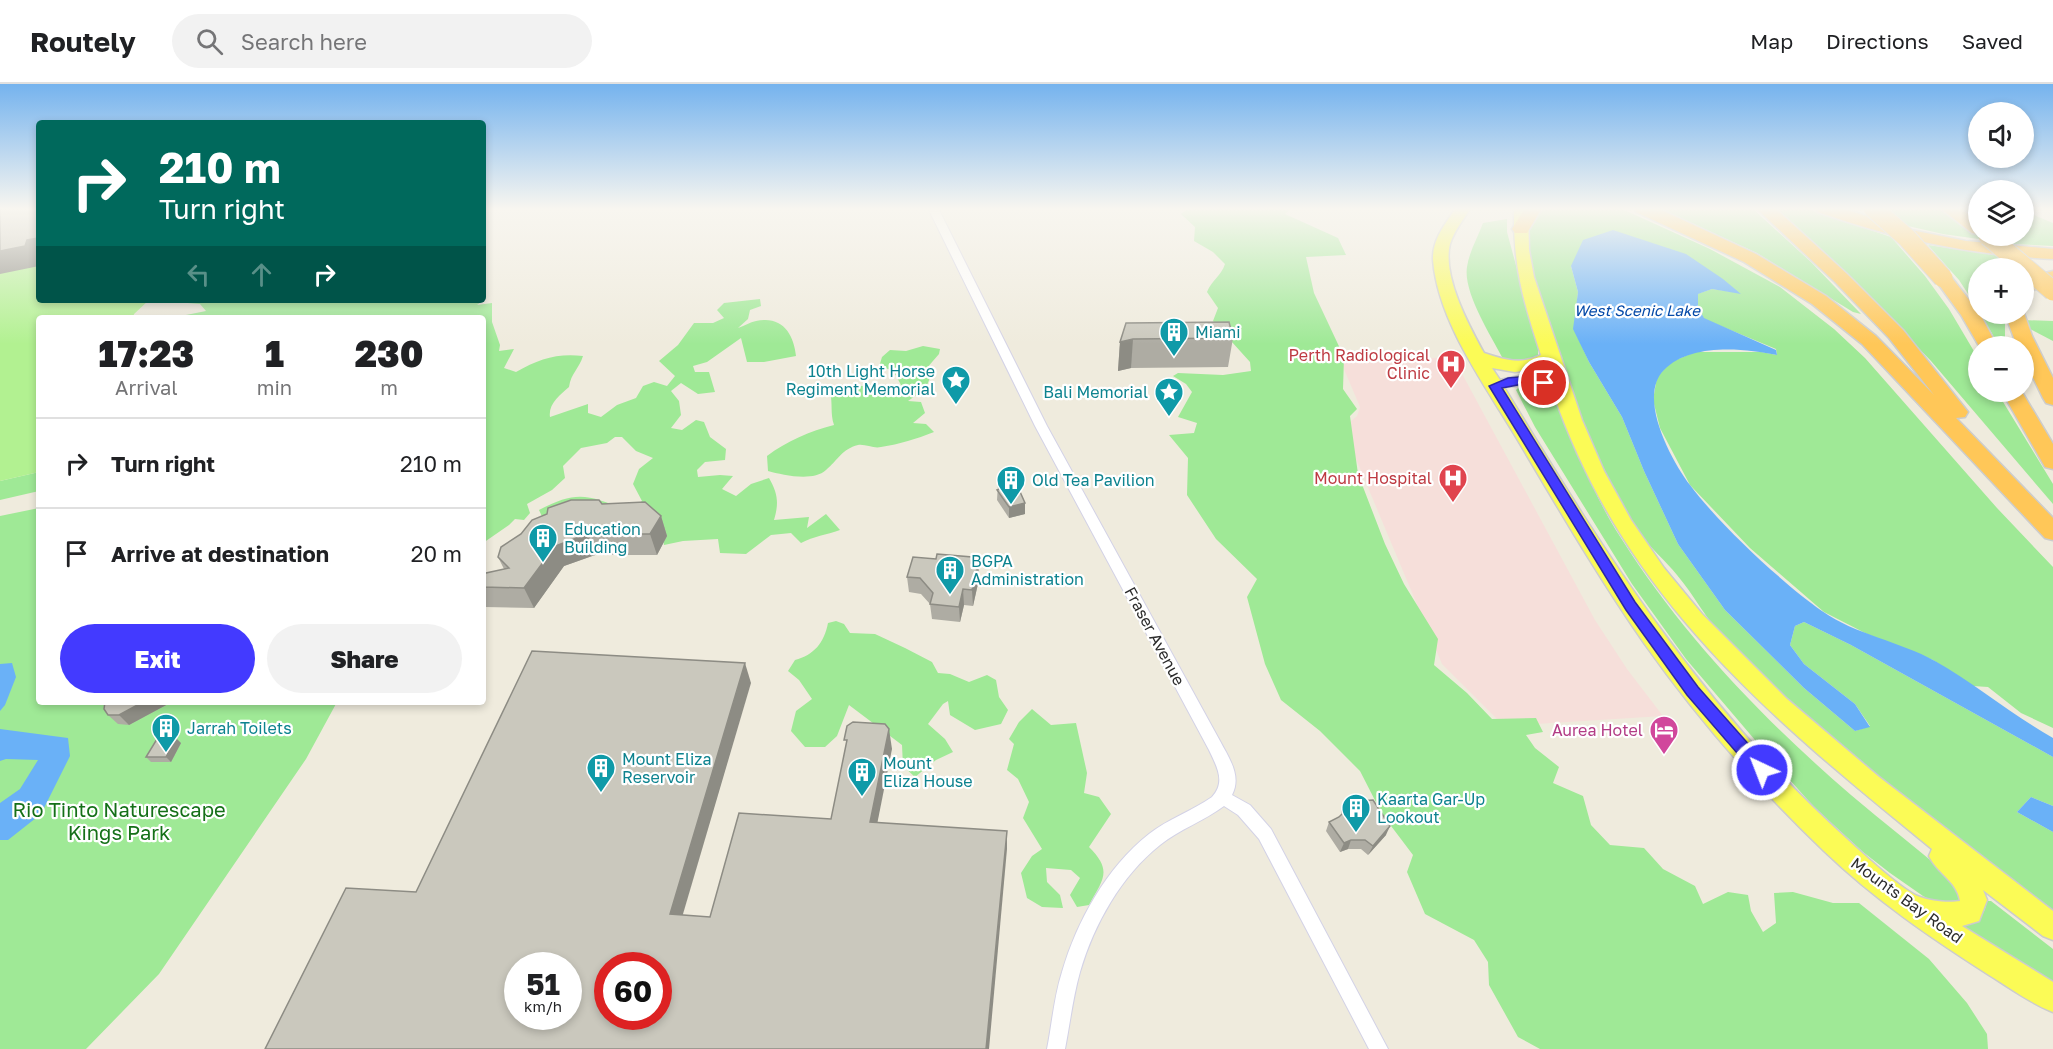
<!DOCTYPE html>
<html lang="en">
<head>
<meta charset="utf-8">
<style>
	:root { --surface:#fff; --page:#f2f2f2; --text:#202124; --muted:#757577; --line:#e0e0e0; --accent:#433aff }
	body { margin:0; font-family:"Golos Text",sans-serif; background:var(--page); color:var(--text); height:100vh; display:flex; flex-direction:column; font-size:22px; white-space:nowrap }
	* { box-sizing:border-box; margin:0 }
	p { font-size:20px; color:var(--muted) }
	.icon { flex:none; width:33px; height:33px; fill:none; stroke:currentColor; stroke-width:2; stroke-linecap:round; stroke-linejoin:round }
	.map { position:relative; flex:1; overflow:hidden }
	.side { position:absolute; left:36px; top:231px; width:450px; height:390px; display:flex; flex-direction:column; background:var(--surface); border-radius:6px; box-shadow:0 3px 9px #0003 }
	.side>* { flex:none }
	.guide { position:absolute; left:36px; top:36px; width:450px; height:183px; border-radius:6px; box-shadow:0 3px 9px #0003; background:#00695c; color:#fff; overflow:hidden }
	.fabs { position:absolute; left:1968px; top:18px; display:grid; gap:12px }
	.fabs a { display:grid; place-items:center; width:66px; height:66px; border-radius:50%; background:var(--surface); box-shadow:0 3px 9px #0003; font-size:30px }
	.speed { position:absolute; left:504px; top:868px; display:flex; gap:12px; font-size:30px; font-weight:700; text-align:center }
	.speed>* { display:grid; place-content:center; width:78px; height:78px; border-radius:50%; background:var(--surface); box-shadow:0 3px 9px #0003; line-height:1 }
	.speed small { font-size:15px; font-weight:400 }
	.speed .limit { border:9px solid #d22; background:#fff; color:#111 }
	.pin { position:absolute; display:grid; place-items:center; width:51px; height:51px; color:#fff; margin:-26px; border:3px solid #fff; border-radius:50%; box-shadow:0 2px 6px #0007 }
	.me { position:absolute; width:66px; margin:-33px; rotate:317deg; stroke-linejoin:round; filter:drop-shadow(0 0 4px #0008) }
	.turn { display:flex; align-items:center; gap:21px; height:126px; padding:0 24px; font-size:27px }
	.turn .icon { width:78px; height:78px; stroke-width:2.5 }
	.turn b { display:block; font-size:42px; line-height:51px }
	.lanes { display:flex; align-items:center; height:57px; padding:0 24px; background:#0003; justify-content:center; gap:30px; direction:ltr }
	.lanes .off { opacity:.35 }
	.eta { display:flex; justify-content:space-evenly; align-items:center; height:102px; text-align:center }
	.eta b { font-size:36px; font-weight:800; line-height:42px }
	.primary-button { display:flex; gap:12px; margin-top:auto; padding:12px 24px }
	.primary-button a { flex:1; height:69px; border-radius:36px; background:var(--accent); color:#fff; font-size:24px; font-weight:800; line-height:69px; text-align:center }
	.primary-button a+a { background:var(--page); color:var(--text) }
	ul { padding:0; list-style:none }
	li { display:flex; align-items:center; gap:18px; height:90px; padding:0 24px; border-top:2px solid var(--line) }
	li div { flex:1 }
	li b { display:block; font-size:22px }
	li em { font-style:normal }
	header { display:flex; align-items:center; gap:36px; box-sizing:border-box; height:84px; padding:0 30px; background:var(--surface); border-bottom:2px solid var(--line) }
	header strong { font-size:28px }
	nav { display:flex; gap:33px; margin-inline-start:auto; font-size:21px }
	.search { width:420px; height:54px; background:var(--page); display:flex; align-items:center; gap:15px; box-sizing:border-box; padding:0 21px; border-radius:33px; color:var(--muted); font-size:22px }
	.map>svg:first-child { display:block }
	.medical { fill:#f6dfda }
	.green { fill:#9fe996 }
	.pitch { fill:#b2f191 }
	.water { fill:#6ab1f7 }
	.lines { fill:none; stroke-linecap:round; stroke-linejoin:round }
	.minor-casing { stroke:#d3d2e6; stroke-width:2 }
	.primary-casing { stroke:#ccc; stroke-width:3 }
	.motorway-casing { stroke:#ccc; stroke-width:3 }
	.minor { fill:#fff; fill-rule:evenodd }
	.primary { fill:#fbfb56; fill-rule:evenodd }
	.motorway { fill:#ffc758; fill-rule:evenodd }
	.motorway-bridge-casing { stroke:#ccc; stroke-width:21; stroke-linecap:butt }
	.motorway-bridge { stroke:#ffc758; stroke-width:19 }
	.wall { fill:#aeaca3 }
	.shaded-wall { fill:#8d8c84 }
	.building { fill:#cac8bd; stroke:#8d8c84; stroke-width:1.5; fill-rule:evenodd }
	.route { fill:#433aff; stroke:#2c26a6; stroke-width:1.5 }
	.labels { text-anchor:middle; stroke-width:4.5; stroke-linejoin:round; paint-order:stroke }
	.far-water-label { font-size:15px; font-style:italic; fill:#0449a8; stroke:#fff }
	.culture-label { font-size:16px; fill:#0d838f; stroke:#fff; text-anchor:start }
	.health-label { font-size:16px; fill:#be3a42; stroke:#fff; text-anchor:end }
	.street-label { font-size:16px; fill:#2c2c2c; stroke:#fff }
	.hotel-label { font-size:16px; fill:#b23c85; stroke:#fff; text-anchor:end }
	.near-park-label { font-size:20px; fill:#157018; stroke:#fff }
</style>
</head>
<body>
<header>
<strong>Routely</strong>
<div class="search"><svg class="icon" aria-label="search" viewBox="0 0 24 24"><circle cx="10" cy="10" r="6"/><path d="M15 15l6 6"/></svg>Search here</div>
<nav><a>Map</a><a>Directions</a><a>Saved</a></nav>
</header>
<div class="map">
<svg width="2053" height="965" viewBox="0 0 2053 965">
	<rect width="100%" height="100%" fill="#efebdd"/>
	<polygon class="medical" points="1453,273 1595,536 1627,585 1663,632 1504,642 1442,580 1343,344 1357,332 1360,323 1341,278"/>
	<g class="green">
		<path d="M1189,124H1292L1285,130L1338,154L1346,171L1306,173L1314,209L1344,273L1343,305L1357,325L1350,332L1358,390L1385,460L1404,500L1438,555L1434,581L1467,609L1492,635L1536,634L1543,648L1526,651L1535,664L1559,683L1553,699L1583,712L1591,741L1610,761L1644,764L1663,785L1695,802L1703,820L1728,808L1748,811L1751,827L1763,848L1776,839L1774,809L1793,808L1833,819H1859L1929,875L1967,919L1987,950L1988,965H1540L1518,953L1489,901L1488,878L1474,856L1425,830L1407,788L1413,771L1382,730L1360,687L1320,647L1281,616L1265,580L1247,513L1257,495L1216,455L1187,411L1188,374L1169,351L1194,349L1197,339L1178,333L1192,308L1186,300L1173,292L1178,289L1223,291L1251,287L1250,278L1213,237L1218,224L1207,208C1212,196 1221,192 1225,180L1213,168L1194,157L1195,143L1181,130Z"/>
		<path d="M1543,124H1620L1710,165L1780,203L1834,245L1865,274L1997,424L2053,483V644L2021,629L1988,603L1973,602L1933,576L1867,550L1824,528L1750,464L1690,401L1660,344L1653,316L1657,293L1671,278L1695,268H1761L1777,271L1776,265L1704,235L1698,223L1697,210L1712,205L1740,209L1571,182L1578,208L1574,245L1589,278L1622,333L1644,387L1678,460L1725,526L1804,604L1855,647L1870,642L1855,620L1804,580L1790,561L1795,542L1804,538L1851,561L2053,673V722L2031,713L2017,728L2053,748V840C1940,749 1821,663 1724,554C1706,535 1694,511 1677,491C1666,477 1650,464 1640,449C1597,384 1571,307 1546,233C1536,203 1511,148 1543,124Z"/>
		<polygon points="1659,124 1752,124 1811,178 1861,230 1853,228 1757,169"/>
		<polygon points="1769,124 1805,124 1891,153 1925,192 1949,225 1978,274 1978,308 1997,308 2053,400 2053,420 1931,277 1878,222"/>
		<polygon points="1886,124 1978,124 1978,152 2024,152 2024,127 2053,139 2053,162 2014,160 1943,150 1908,142"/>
		<path d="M1507,135V148L1538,263V271L1532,278H1510L1502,273C1490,250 1463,208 1467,183C1469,168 1478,153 1483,139Z"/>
		<polygon points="1928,161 2001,172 2014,184 1978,184 1978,225 1959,196"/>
		<path d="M483,196L486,207L485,215L477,221L492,219V238L500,261L499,267L514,265L504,284L516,288C539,275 557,269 583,272C579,285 571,289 569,303C560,311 548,320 550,333L588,320V329L601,333L617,321L636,314L643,302L654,298L667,302L675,292L659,277L678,261L694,239H713L724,234L717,226L724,219L760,215L761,222L750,226L748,235L738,244C744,242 750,238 756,237C782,231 794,250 796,272L764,278H747L741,254L707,278L693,282L695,288H709L715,308L698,310L681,299L671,307L679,317L681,331L671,344L682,346L696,336L704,338L710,353L726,365L725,376L705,378L697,386L698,393L720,391L733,392L722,405L736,412L751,400L769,394C778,410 779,419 774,436L809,433L807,444L826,430L840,446C826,451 814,452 801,459L791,449L771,451L746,470L720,469L718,455L683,457L664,461L661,445L545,439L539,426C579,405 589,412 629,427L642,417L633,400L639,385L653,374L636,367L622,353H615L607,359L581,364L563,382L565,394L552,406L527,420L530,429L524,436L515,435L509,441L483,459V234H182L186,231L206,227L200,220L175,218L174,216H483Z"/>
		<polygon points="1981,230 2003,230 2005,238 2005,262 1999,262"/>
		<polygon points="2022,236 2053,237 2053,257 2030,245"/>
		<path d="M923,262L940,265L939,270L926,285L912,284L919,292L931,291L926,304L908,317L921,318L925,329L913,339L926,340L934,348C916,355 900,360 881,363C874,365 866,360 858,361C842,365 838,376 826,386C813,398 783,391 768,387L767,372C787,357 810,347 834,341C830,329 833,320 830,308C852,297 873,303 895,307L901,301L893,286L879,283L882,273L890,266L906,267Z"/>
		<path d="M1532,300L1549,306L1556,314C1575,362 1593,411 1621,454C1682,551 1765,637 1851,711C1884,739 1918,765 1950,793L1960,805V816L1947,821L1938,820L1923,812L1890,789L1863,768L1814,723L1772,676L1686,575L1632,500L1535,343L1516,306L1521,301Z"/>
		<polygon points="39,388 39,407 0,416 0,397"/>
		<polygon points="39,424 39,618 337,618 306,675 159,890 86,965 0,965 0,432"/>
		<path d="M836,537L844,540L850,549L875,550L905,564L932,578L938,589L950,590L969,598L987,591L996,596L999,613L1008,626L1001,640L975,646L950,631L948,617L943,620L928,640L945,655L953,668L936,676L915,693L903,682L902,661L849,621L837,652L825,663H805L791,647L796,627L812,615L799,596L788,587L795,576C814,571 824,559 828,539Z"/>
		<path d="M1032,625L1051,641L1076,639L1087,689L1084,709L1099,713L1111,730L1089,763C1113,787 1103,795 1089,821L1077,823L1070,811L1080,794L1071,786L1046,784L1047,798L1060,811L1063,824L1042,823L1027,814L1021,789L1032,772L1042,765L1023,734L1029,718L1018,695L1007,686L1014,660L1009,655L1019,638Z"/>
		<path d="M1987,817H1991L2053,865V906L1958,844C1975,838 1984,835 1987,817Z"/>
	</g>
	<polygon class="pitch" points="39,124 39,216 149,216 134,230 133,234 39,234 39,388 0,397 0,135"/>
	<g class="water">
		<path d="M1613,146L1686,170L1723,195L1741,210L1712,205L1698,210V223L1704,234L1776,266L1777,271C1743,264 1690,259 1664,286C1637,313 1671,376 1690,401C1720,441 1781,498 1822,527C1856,551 1899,557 1935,577C1976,600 2012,631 2053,654V673L1851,561L1804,538L1795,542L1790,561L1804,580L1855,620L1870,643L1855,647L1804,604L1725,526L1678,460L1644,387L1622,333L1589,278L1573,245L1578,208L1571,182L1583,156Z"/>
		<polygon points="12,579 16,593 5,621 0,627 0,580"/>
		<polygon points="0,645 68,654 70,672 41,730 8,756 0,756 0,719 20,705 38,676 6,675 0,677"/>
		<polygon points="2031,713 2053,722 2053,748 2017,728"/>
	</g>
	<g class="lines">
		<g class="minor-casing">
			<path id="minor" d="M928,124H938L1047,342L1220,657C1229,674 1242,692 1232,711L1250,721L1271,745L1388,965H1369L1259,755L1238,731L1224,722C1204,737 1180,745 1160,761C1121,792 1094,840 1080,888C1073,913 1070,939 1065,965H1047C1052,940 1054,913 1062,888C1077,837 1106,784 1149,750C1168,735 1192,727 1212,713C1226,698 1217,683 1209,666L1035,342Z"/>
		</g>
		<g class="primary-casing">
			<path id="primary" d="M1456,124H1471C1463,136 1454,147 1450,160C1442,192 1469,242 1484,269C1505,276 1521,281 1541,271C1523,216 1513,183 1514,124H1528L1529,166L1534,193L1582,336L1604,387L1631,436L1664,484L1702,530L1787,615L1879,693L2053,827V856L2043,852L1983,806L1987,816L1979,837L1962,842L2053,898V928C2030,919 2010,904 1989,891C1931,854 1874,815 1824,767C1758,704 1697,634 1644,559C1598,493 1557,422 1516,353C1485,301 1438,238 1433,176C1432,156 1445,140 1456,124ZM1545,283L1550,297L1528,290L1500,296L1492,284L1515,288ZM1527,301L1554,311C1625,515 1770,633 1932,765L1929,772C1937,789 1957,797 1960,817C1949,819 1930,817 1920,813C1904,808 1863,770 1849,757C1701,624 1605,470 1504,303Z"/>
		</g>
		<g class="motorway-casing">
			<g id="motorway">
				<polygon points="1525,124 1542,124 1527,149 1515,149 1512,145"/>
				<polygon points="1634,124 1657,124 1756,170 1826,212 1876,252 1934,311 1889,254 1835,198 1756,124 1775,124 1847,190 1903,246 1968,328 1965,333 1956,334 2053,434 2053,456 2045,454 1862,260 1812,220 1744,178 1636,128"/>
				<path d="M1816,124H1841L1911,146L1966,157L2053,165V175C1972,171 1894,155 1818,128Z"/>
				<polygon points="1940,124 1960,124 1978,137 1978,150 1972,149"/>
				<polygon points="2053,187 2053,198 2024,210 2024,197 2033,192"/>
				<polygon points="1943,189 1949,190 1980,230 1997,262 1979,262 1961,231 1934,194 1937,190"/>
				<polygon points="2024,229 2032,252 2053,294 2053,321 2046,319 2043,314 2024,275 2024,262 2017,262 2005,230"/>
				<polygon points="2002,308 2022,308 2053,360 2053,385 2045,383"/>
			</g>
		</g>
		<use href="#minor" class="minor"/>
		<use href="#primary" class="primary"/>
		<use href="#motorway" class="motorway"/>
		<g class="motorway-bridge-casing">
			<g id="motorway-bridge">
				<polyline points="1873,124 1907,154 1943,194"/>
				<polyline points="1988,152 2053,207"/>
			</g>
		</g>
		<use href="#motorway-bridge" class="motorway-bridge"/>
	</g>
	<g class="wall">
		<polygon points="1126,239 1233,254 1228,283 1131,284 1118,287 1120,258"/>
		<polygon points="998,401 1025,419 1025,430 1009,434 997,416"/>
		<polygon points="602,420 661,432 667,452 657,471 595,471 564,482 534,524 485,523 483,519 483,492 504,485 498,473 521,450 547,430"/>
		<polygon points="972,479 978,479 979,495 973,522 964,521 960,538 932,535 930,520 921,510 909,508 907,493"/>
		<polygon points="168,620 129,641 118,640 108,631"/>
		<polygon points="181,659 171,678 151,678 146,673"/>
		<polygon points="1344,718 1386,751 1368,771 1361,765 1348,765 1340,768 1326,747 1329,738 1339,733 1342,730 1341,728"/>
	</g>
	<g class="shaded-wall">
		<polygon points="39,150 39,182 0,190 0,167"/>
		<polygon points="1133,255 1131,284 1118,287 1120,258"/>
		<polygon points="1025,419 1025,430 1009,434 1009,423"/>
		<polygon points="661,432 667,452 657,471 650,450"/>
		<polygon points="587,450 595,471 564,482 534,524 524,504 555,462"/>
		<polygon points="978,479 979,495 973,522 972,506"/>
		<polygon points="963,505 964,521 960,538 959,523"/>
		<polygon points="745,579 751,599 678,847 670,830"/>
		<polygon points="143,618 167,618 168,620 129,641 119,631"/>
		<polygon points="889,645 892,665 874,756 870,738"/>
		<polygon points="176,654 181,659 171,678 166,673"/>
		<polygon points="1390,742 1386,751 1368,771 1373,762"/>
		<polygon points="1007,747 1007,765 989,965 986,965"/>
		<polygon points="1351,756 1348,765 1340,768 1344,759"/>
	</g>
	<g class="building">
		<polygon points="39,124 39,150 38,154 27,156 25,162 0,167 0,125"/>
		<polygon points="1229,238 1233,254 1133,255 1120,258 1126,239"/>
		<polygon points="1012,397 1014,401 1017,401 1025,419 1009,423 997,406 1000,405 998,401"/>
		<polygon points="571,416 599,416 602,420 645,418 661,432 650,450 587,450 555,462 524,504 483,503 483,492 486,489 509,484 498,473 501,463 521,450 532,436 547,430 548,424"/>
		<polygon points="937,470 972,473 971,479 978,479 972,506 963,505 959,523 930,520 933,509 920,494 907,493 913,473 936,475"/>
		<path d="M532,567L745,579L670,830L710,833L739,729L831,735L847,656H844L847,642L853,638L885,640L889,645L870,738L1007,747L986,965H265L346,804L416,808ZM518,882H568V933H518ZM608,882H658V933H608Z"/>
		<polygon points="105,618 143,618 119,631 108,631 104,625"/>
		<polygon points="176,654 166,673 146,673 157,655"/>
		<polygon points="1373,716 1390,742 1373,762 1365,756 1351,756 1344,759 1329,738 1339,733 1347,725 1344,718"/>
	</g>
	<linearGradient id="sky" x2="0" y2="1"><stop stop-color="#75b3ee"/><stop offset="0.48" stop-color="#f8f6f0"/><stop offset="1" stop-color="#f8f6f0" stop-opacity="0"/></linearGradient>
	<rect width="2053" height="260" fill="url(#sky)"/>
	<polygon class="route" points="1528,292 1548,297 1550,299 1544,303 1528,299 1502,304 1635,518 1698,603 1767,681 1770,686 1767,691 1762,693 1756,691 1687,611 1626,526 1489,302 1508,294"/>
	<defs>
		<g id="building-pin" transform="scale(1.5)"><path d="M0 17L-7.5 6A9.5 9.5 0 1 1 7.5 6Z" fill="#0f9aa8" stroke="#fff"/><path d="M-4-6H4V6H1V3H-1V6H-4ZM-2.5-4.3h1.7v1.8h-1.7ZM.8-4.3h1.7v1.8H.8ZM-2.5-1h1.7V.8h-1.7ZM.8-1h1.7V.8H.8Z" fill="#fff"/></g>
		<g id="hospital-pin" transform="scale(1.5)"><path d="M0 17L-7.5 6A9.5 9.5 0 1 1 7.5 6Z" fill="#e0444e" stroke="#fff"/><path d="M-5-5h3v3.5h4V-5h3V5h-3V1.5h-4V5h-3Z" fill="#fff"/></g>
		<g id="sight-pin" transform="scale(1.5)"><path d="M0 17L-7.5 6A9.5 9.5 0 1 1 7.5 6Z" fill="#0f9aa8" stroke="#fff"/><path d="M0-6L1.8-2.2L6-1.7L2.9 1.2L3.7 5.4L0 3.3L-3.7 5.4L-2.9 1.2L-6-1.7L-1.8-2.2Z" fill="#fff"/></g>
		<g id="hotel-pin" transform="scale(1.5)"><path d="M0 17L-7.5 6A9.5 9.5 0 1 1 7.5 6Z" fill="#d1479c" stroke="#fff"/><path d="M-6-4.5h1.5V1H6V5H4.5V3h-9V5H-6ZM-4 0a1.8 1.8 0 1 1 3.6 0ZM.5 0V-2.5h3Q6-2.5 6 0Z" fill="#fff"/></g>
	</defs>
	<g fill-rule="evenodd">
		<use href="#building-pin" x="1174" y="248"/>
		<use href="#hospital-pin" x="1451" y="280"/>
		<use href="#sight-pin" x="956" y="296"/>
		<use href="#sight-pin" x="1169" y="308"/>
		<use href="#hospital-pin" x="1453" y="394"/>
		<use href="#building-pin" x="1011" y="396"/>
		<use href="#building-pin" x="543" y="454"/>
		<use href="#building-pin" x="950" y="486"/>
		<use href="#building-pin" x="166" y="644"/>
		<use href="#hotel-pin" x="1664" y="646"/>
		<use href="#building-pin" x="601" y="684"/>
		<use href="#building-pin" x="862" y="688"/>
		<use href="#building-pin" x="1356" y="724"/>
	</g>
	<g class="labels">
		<g class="far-water-label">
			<text x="1637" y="232">West Scenic Lake</text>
		</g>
		<g class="culture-label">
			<text x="1195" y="254">Miami</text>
			<text x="935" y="293" text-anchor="end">10th Light Horse<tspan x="935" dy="18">Regiment Memorial</tspan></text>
			<text x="1148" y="314" text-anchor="end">Bali Memorial</text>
			<text x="1032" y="402">Old Tea Pavilion</text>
			<text x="564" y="451">Education<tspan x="564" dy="18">Building</tspan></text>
			<text x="971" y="483">BGPA<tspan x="971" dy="18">Administration</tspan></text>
			<text x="187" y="650">Jarrah Toilets</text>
			<text x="622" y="681">Mount Eliza<tspan x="622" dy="18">Reservoir</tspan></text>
			<text x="883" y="685">Mount<tspan x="883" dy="18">Eliza House</tspan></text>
			<text x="1377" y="721">Kaarta Gar-Up<tspan x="1377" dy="18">Lookout</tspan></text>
		</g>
		<g class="health-label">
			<text x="1430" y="277">Perth Radiological<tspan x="1430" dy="18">Clinic</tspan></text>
			<text x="1432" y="400">Mount Hospital</text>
		</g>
		<g class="street-label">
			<text transform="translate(1155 552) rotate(62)" y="6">Fraser Avenue</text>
			<text transform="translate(1907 816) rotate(36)" y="6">Mounts Bay Road</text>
		</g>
		<g class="hotel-label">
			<text x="1643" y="652">Aurea Hotel</text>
		</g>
		<g class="near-park-label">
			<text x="119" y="733">Rio Tinto Naturescape<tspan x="119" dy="23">Kings Park</tspan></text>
		</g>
	</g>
</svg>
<div class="fabs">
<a><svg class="icon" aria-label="sound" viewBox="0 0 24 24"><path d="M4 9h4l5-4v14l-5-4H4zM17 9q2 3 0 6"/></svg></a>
<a><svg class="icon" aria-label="layers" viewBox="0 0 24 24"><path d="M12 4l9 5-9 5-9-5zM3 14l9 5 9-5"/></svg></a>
<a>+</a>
<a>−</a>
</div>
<div class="speed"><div>51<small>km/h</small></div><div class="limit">60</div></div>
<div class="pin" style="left:1544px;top:299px;background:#d93025"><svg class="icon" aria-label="arrive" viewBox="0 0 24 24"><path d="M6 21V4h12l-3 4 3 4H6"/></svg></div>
<svg class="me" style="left:1762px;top:686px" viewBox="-20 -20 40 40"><circle r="17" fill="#433aff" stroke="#fff" stroke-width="3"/><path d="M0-11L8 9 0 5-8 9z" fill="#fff"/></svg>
<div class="guide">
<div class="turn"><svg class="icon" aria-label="right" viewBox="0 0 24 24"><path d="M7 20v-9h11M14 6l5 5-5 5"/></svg><div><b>210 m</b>Turn right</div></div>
<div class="lanes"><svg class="icon off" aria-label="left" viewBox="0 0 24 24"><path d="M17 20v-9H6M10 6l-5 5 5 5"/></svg><svg class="icon off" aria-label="ahead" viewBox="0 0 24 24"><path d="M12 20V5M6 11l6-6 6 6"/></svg><svg class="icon" aria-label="right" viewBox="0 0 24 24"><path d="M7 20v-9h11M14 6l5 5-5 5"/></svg></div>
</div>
<section class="side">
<div class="eta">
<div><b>17:23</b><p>Arrival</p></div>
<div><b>1</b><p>min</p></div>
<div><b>230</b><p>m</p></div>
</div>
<ul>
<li><svg class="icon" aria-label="right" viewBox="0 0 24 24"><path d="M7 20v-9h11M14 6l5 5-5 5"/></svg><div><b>Turn right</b></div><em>210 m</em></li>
<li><svg class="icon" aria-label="arrive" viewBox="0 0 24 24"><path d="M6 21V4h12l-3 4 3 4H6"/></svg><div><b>Arrive at destination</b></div><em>20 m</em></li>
</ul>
<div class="primary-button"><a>Exit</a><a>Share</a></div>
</section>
</div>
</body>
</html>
